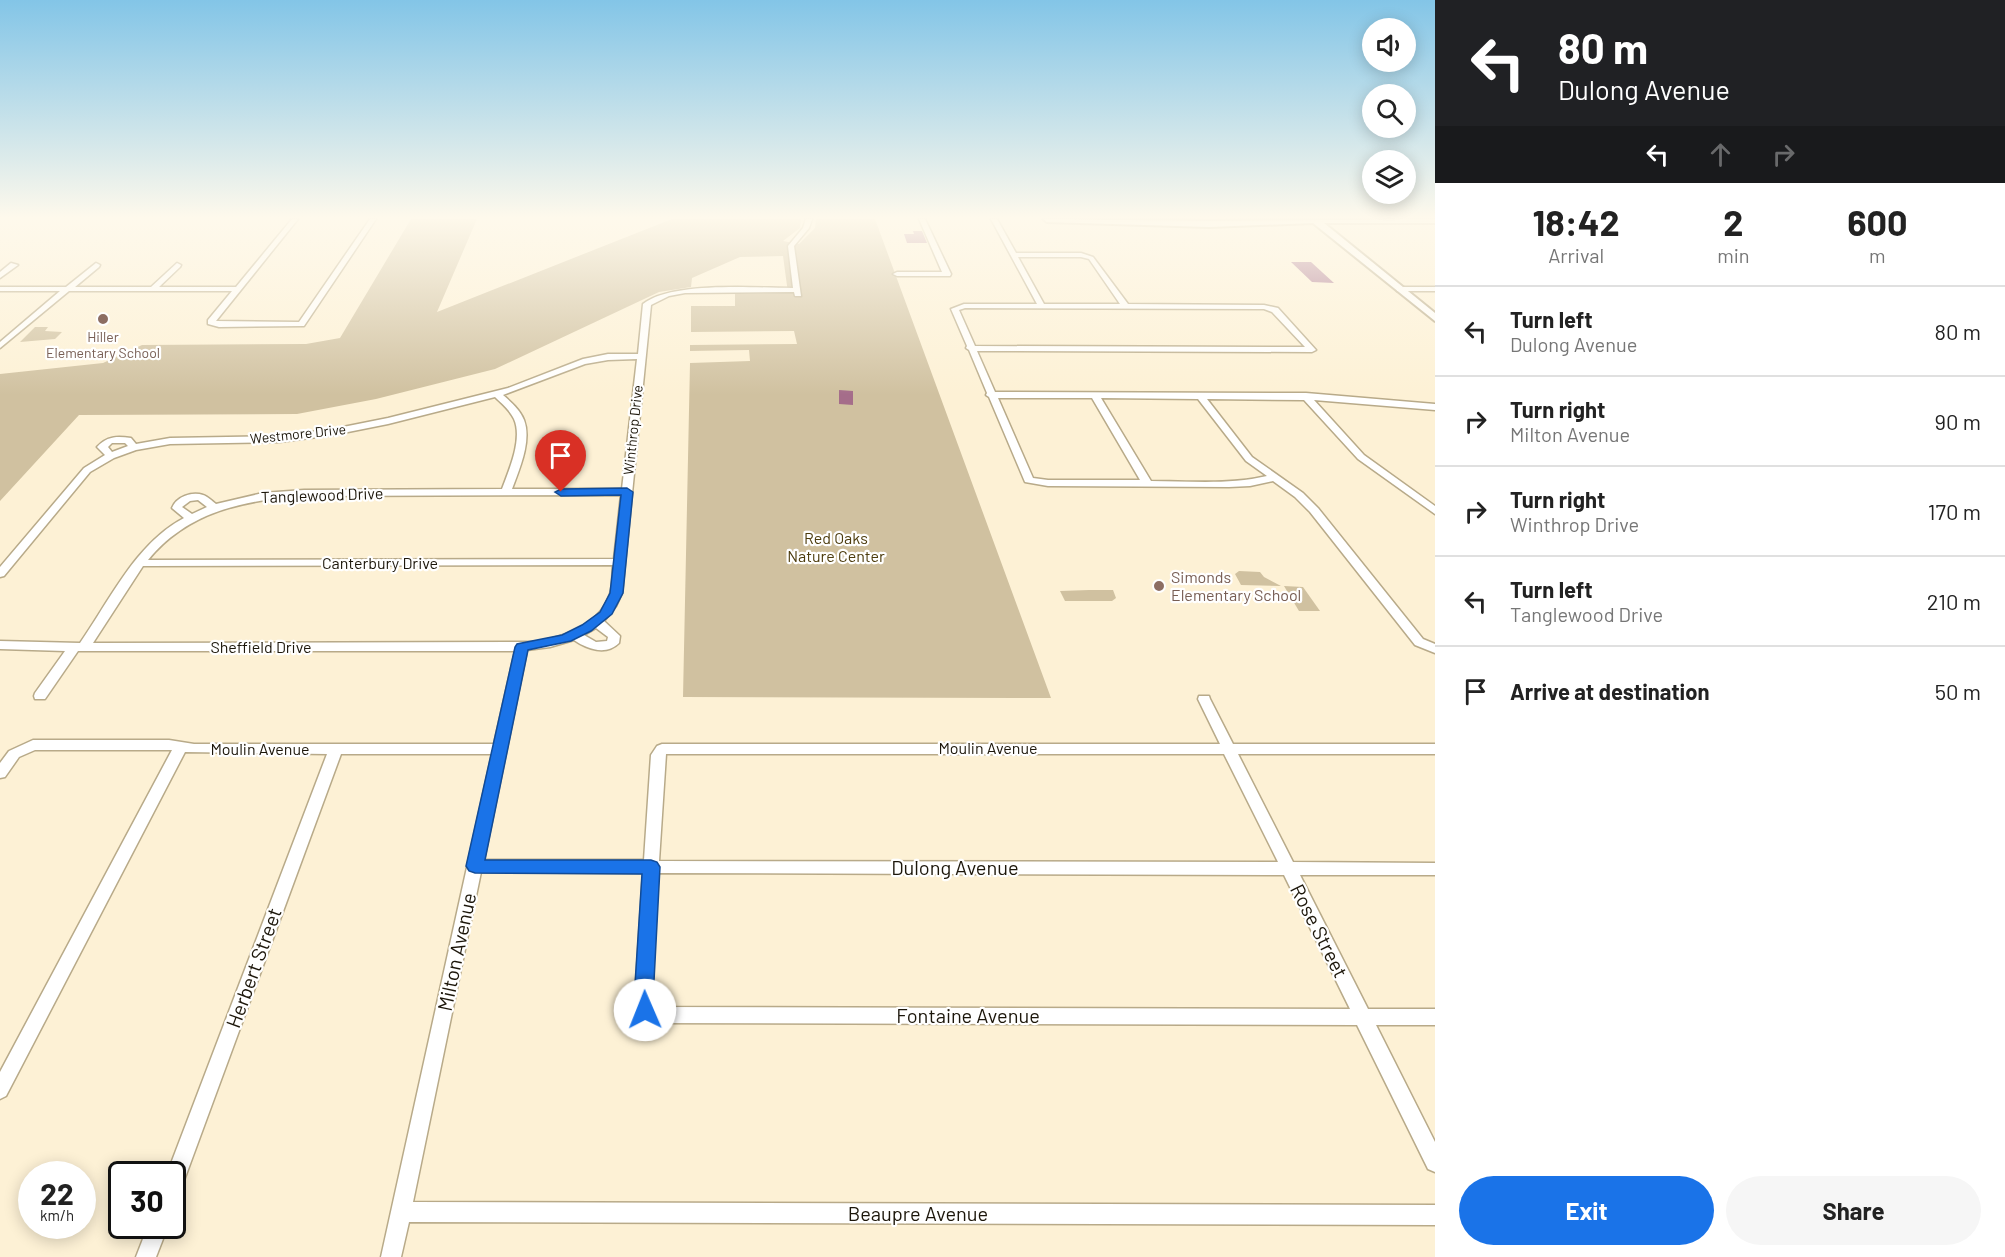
<!DOCTYPE html>
<html lang="en">
<head>
<meta charset="utf-8">
<style>
	:root { --surface:#fff; --page:#f6f6f6; --text:#222; --muted:#767676; --line:#e0e0e0; --accent:#1a73e8 }
	body { margin:0; font-family:Barlow,sans-serif; background:var(--page); color:var(--text); height:100vh; display:flex; flex-direction:column; font-size:22px; white-space:nowrap }
	* { box-sizing:border-box; margin:0 }
	p { font-size:20px; color:var(--muted) }
	.icon { flex:none; width:33px; height:33px; fill:none; stroke:currentColor; stroke-width:2; stroke-linecap:round; stroke-linejoin:round }
	.map { position:relative; flex:1; overflow:hidden }
	.details { display:flex; flex-direction:column; background:var(--surface); width:570px }
	.details>* { flex:none }
	.guide { background:#202124; color:#fff; overflow:hidden }
	.controls { position:absolute; left:1362px; top:18px; display:grid; gap:12px }
	.controls a { display:grid; place-items:center; width:54px; height:54px; border-radius:50%; background:var(--surface); box-shadow:0 3px 15px #0003; font-size:30px }
	.speed { position:absolute; left:18px; top:1161px; display:flex; gap:12px; font-size:30px; font-weight:700; text-align:center }
	.speed>* { display:grid; place-content:center; width:78px; height:78px; border-radius:50%; background:var(--surface); box-shadow:0 3px 15px #0003; line-height:1 }
	.speed small { font-size:15px; font-weight:400 }
	.speed .limit { border:3px solid #111; border-radius:9px; background:#fff; color:#111 }
	.pin { position:absolute; display:grid; place-items:center; width:51px; height:51px; color:#fff; margin:-62px -26px; border-radius:50% 50% 50% 0; rotate:-45deg; box-shadow:0 0 6px #0007 }
	.pin .icon { rotate:45deg }
	.me { position:absolute; width:66px; margin:-33px; rotate:359deg; stroke-linejoin:round; filter:drop-shadow(0 0 4px #0008) }
	.turn { display:flex; align-items:center; gap:21px; height:126px; padding:0 24px; font-size:27px }
	.turn .icon { width:78px; height:78px; stroke-width:2.5 }
	.turn b { display:block; font-size:42px; line-height:51px }
	.lanes { display:flex; align-items:center; height:57px; padding:0 24px; background:#0003; justify-content:center; gap:30px; direction:ltr }
	.lanes .off { opacity:.35 }
	.eta { display:flex; justify-content:space-evenly; align-items:center; height:102px; text-align:center }
	.eta b { font-size:36px; font-weight:700; line-height:42px }
	.cta { display:flex; gap:12px; margin-top:auto; padding:12px 24px }
	.cta a { flex:1; height:69px; border-radius:36px; background:var(--accent); color:#fff; font-size:24px; font-weight:700; line-height:69px; text-align:center }
	.cta a+a { background:var(--page); color:var(--text) }
	ul { padding:0; list-style:none }
	li { display:flex; align-items:center; gap:18px; height:90px; padding:0 24px; border-top:2px solid var(--line) }
	li div { flex:1 }
	li b { display:block; font-size:22px }
	li em { font-style:normal }
	main { display:flex; flex:1; min-height:0 }
	.map>svg:first-child { display:block }
	.green { fill:#d0c1a0 }
	.building { fill:#a56d8a }
	.lines { fill:none; stroke-linecap:round; stroke-linejoin:round }
	.minor-casing { stroke:#b8aa89; stroke-width:3 }
	.secondary-casing { stroke:#b8aa89; stroke-width:4 }
	.minor { fill:#fff; fill-rule:evenodd }
	.secondary { fill:#fff; fill-rule:evenodd }
	.route { fill:#1a73e8; stroke:#114b97; stroke-width:1.5 }
	.education-dot { fill:#8d6e63; stroke:#fff; stroke-width:2 }
	.labels { text-anchor:middle; stroke-width:4.5; stroke-linejoin:round; paint-order:stroke }
	.far-education-label { font-size:14px; fill:#785e54; stroke:#fff }
	.far-street-label { font-size:14px; fill:#1c160a; stroke:#fff }
	.street-label { font-size:16px; fill:#1c160a; stroke:#fff }
	.park-label { font-size:16px; fill:#4c3b0c; stroke:#fff }
	.education-label { font-size:16px; fill:#785e54; stroke:#fff; text-anchor:start }
	.near-street-label { font-size:20px; fill:#1c160a; stroke:#fff }
</style>
</head>
<body>
<main>
<div class="map">
<svg width="1435" height="1257" viewBox="0 0 1435 1257">
	<rect width="100%" height="100%" fill="#fdf1d5"/>
	<g class="green">
		<polygon points="411,219 477,219 437,312 672,219 801,219 800,228 783,241 799,244 815,228 816,219 875,219 1051,698 683,697 690,363 750,361 749,350 690,351 690,345 797,344 794,331 691,332 691,306 735,306 735,294 788,293 783,256 740,257 692,278 691,287 659,292 495,369 376,399 297,414 79,415 0,501 0,374 103,363 142,345 306,344 340,338"/>
		<polygon points="35,327 48,327 45,331 62,332 55,339 20,342"/>
		<polygon points="1239,571 1260,572 1264,577 1281,586 1241,585 1235,574"/>
		<polygon points="1284,586 1303,587 1320,611 1299,611"/>
		<polygon points="1089,590 1113,590 1116,598 1112,601 1065,601 1060,591"/>
	</g>
	<g class="building">
		<polygon points="913,231 922,231 927,243 907,243 904,234 914,234"/>
		<polygon points="1291,262 1311,262 1334,283 1312,282"/>
		<polygon points="839,390 853,391 853,405 839,404"/>
	</g>
	<g class="lines">
		<g class="minor-casing">
			<g id="minor">
				<polygon points="292,219 298,219 216,321 299,322 370,219 376,219 304,326 219,327 208,324 208,320 232,291 69,291 0,348 0,342 60,291 0,291 0,287 66,287 96,263 100,265 99,267 75,287 151,287 177,263 181,265 180,267 159,287 236,287"/>
				<path d="M806,219H812L809,228L794,246L801,296H795L794,292L685,293L669,296L651,305L622,593L616,606L604,621L620,636L619,643C606,656 587,649 574,640L550,647L527,650L484,860H644L651,755L657,746L662,744H1220L1198,699L1199,696H1209L1210,699L1233,744H1435V754H1238L1293,862L1435,863V875H1300L1368,1009H1435V1025H1376L1435,1142V1172L1428,1169L1357,1025L651,1023L639,1015L635,1000L643,873L481,872L413,1202L1435,1205V1225L409,1222L401,1257H381L492,754H341L179,1194L172,1197V1174H167L327,754L185,752L6,1096L0,1099V1072L172,750H35L19,757L5,777L0,778V763L9,751L33,740H169L194,744H494L515,651H78L45,699H35L34,696L35,693L65,651L0,649V641L80,643C110,600 136,543 184,518L172,508C176,497 192,491 203,495C207,496 212,501 216,504L263,493L304,490L502,489C509,470 523,439 514,419C510,410 501,403 495,397L388,424L333,435L279,442L170,444L136,450L114,458L90,472L4,576L0,577V567L84,468L105,455L97,447C107,436 117,436 131,438L136,444L170,438L279,436L333,429L388,418L508,388L583,359L608,354H638L643,304C672,281 755,288 793,288L788,246L803,228ZM637,359L622,489H512C519,470 532,441 524,420C520,410 511,402 503,395L585,364L608,360ZM112,443H125L128,446L112,452L108,447ZM621,495L614,559L148,560C188,511 245,500 304,496ZM198,500L207,507L192,514L182,507L190,501ZM613,565C612,575 613,585 610,594C600,625 564,637 536,642L93,643L143,566ZM596,628L608,637L607,641L596,642L584,635ZM666,754H1224L1278,862L659,861ZM658,873L1284,875L1350,1009L654,1007L651,1000Z"/>
				<polygon points="919,219 925,219 951,274 950,276 897,276 893,274 897,272 942,272"/>
				<path d="M991,219H997L1016,253H1081L1093,257L1128,304L1264,305L1278,308L1316,350L1312,352L977,351L995,392L1306,393L1435,404V410L1314,400L1364,455L1435,506V514L1358,459L1304,400L1207,399L1252,457L1303,493L1318,508L1423,639L1435,644V653L1415,645L1310,512L1295,497L1273,481L1250,486L1229,487L1048,486L1025,482L989,397L986,395L987,393L969,350L966,348L967,346L951,309L964,304H1037ZM1018,257H1081L1089,259L1120,304H1044ZM965,308L1264,309L1272,312L1305,347L975,346L959,310ZM998,398H1092L1140,480H1048L1033,478ZM1101,398L1198,399L1246,461L1267,476C1229,485 1189,481 1151,481Z"/>
				<polygon points="11,263 18,265 0,278 0,272"/>
				<rect x="1397" y="287" width="38" height="4"/>
				<polygon points="148,1226 168,1226 156,1257 136,1257"/>
			</g>
		</g>
		<g class="secondary-casing">
			<polygon id="secondary" points="1043,219 1209,221 1435,219 1435,223 1324,223 1435,313 1435,321 1313,223 1209,227 1047,222"/>
		</g>
		<use href="#minor" class="minor"/>
		<use href="#secondary" class="secondary"/>
	</g>
	<linearGradient id="sky" x2="0" y2="1"><stop stop-color="#83c5e7"/><stop offset="0.55" stop-color="#fef9ec"/><stop offset="1" stop-color="#fef9ec" stop-opacity="0"/></linearGradient>
	<rect width="1435" height="395" fill="url(#sky)"/>
	<polygon class="route" points="627,488 633,492 623,593 612,614 591,631 571,641 528,650 485,860 651,860 657,862 660,867 653,1000 655,1010 652,1016 645,1019 638,1016 634,1000 642,874 475,873 469,871 466,866 515,647 517,644 562,635 582,625 600,612 610,593 621,495 561,496 555,492 561,489"/>
	<g class="education-dot">
		<circle cx="103" cy="319" r="6"/>
		<circle cx="1159" cy="586" r="6"/>
	</g>
	<g class="labels">
		<g class="far-education-label">
			<text x="103" y="342">Hiller<tspan x="103" dy="16">Elementary School</tspan></text>
		</g>
		<g class="far-street-label">
			<text transform="translate(633 430) rotate(-84)" y="5">Winthrop Drive</text>
			<text transform="translate(298 434) rotate(-6)" y="5">Westmore Drive</text>
		</g>
		<g class="street-label">
			<text transform="translate(322 495) rotate(-2)" y="6">Tanglewood Drive</text>
			<text x="380" y="569">Canterbury Drive</text>
			<text x="261" y="653">Sheffield Drive</text>
			<text x="988" y="754">Moulin Avenue</text>
			<text x="260" y="755">Moulin Avenue</text>
		</g>
		<g class="park-label">
			<text x="836" y="544">Red Oaks<tspan x="836" dy="18">Nature Center</tspan></text>
		</g>
		<g class="education-label">
			<text x="1171" y="583">Simonds<tspan x="1171" dy="18">Elementary School</tspan></text>
		</g>
		<g class="near-street-label">
			<text x="955" y="875">Dulong Avenue</text>
			<text transform="translate(1319 931) rotate(63)" y="7">Rose Street</text>
			<text transform="translate(457 952) rotate(-78)" y="7">Milton Avenue</text>
			<text transform="translate(254 968) rotate(-70)" y="7">Herbert Street</text>
			<text x="968" y="1023">Fontaine Avenue</text>
			<text x="918" y="1221">Beaupre Avenue</text>
		</g>
	</g>
</svg>
<div class="controls">
<a><svg class="icon" aria-label="sound" viewBox="0 0 24 24"><path d="M4 9h4l5-4v14l-5-4H4zM17 9q2 3 0 6"/></svg></a>
<a><svg class="icon" aria-label="search" viewBox="0 0 24 24"><circle cx="10" cy="10" r="6"/><path d="M15 15l6 6"/></svg></a>
<a><svg class="icon" aria-label="layers" viewBox="0 0 24 24"><path d="M12 4l9 5-9 5-9-5zM3 14l9 5 9-5"/></svg></a>
</div>
<div class="speed"><div>22<small>km/h</small></div><div class="limit">30</div></div>
<div class="pin" style="left:561px;top:492px;background:#d93025"><svg class="icon" aria-label="arrive" viewBox="0 0 24 24"><path d="M6 21V4h12l-3 4 3 4H6"/></svg></div>
<svg class="me" style="left:645px;top:1010px" viewBox="-20 -20 40 40"><circle r="19" fill="#fff"/><path d="M0-13L10 11 0 6-10 11z" fill="#1a73e8"/></svg>
</div>
<section class="details">
<div class="guide">
<div class="turn"><svg class="icon" aria-label="left" viewBox="0 0 24 24"><path d="M17 20v-9H6M10 6l-5 5 5 5"/></svg><div><b>80 m</b>Dulong Avenue</div></div>
<div class="lanes"><svg class="icon" aria-label="left" viewBox="0 0 24 24"><path d="M17 20v-9H6M10 6l-5 5 5 5"/></svg><svg class="icon off" aria-label="ahead" viewBox="0 0 24 24"><path d="M12 20V5M6 11l6-6 6 6"/></svg><svg class="icon off" aria-label="right" viewBox="0 0 24 24"><path d="M7 20v-9h11M14 6l5 5-5 5"/></svg></div>
</div>
<div class="eta">
<div><b>18:42</b><p>Arrival</p></div>
<div><b>2</b><p>min</p></div>
<div><b>600</b><p>m</p></div>
</div>
<ul>
<li><svg class="icon" aria-label="left" viewBox="0 0 24 24"><path d="M17 20v-9H6M10 6l-5 5 5 5"/></svg><div><b>Turn left</b><p>Dulong Avenue</p></div><em>80 m</em></li>
<li><svg class="icon" aria-label="right" viewBox="0 0 24 24"><path d="M7 20v-9h11M14 6l5 5-5 5"/></svg><div><b>Turn right</b><p>Milton Avenue</p></div><em>90 m</em></li>
<li><svg class="icon" aria-label="right" viewBox="0 0 24 24"><path d="M7 20v-9h11M14 6l5 5-5 5"/></svg><div><b>Turn right</b><p>Winthrop Drive</p></div><em>170 m</em></li>
<li><svg class="icon" aria-label="left" viewBox="0 0 24 24"><path d="M17 20v-9H6M10 6l-5 5 5 5"/></svg><div><b>Turn left</b><p>Tanglewood Drive</p></div><em>210 m</em></li>
<li><svg class="icon" aria-label="arrive" viewBox="0 0 24 24"><path d="M6 21V4h12l-3 4 3 4H6"/></svg><div><b>Arrive at destination</b></div><em>50 m</em></li>
</ul>
<div class="cta"><a>Exit</a><a>Share</a></div>
</section>
</main>
</body>
</html>
